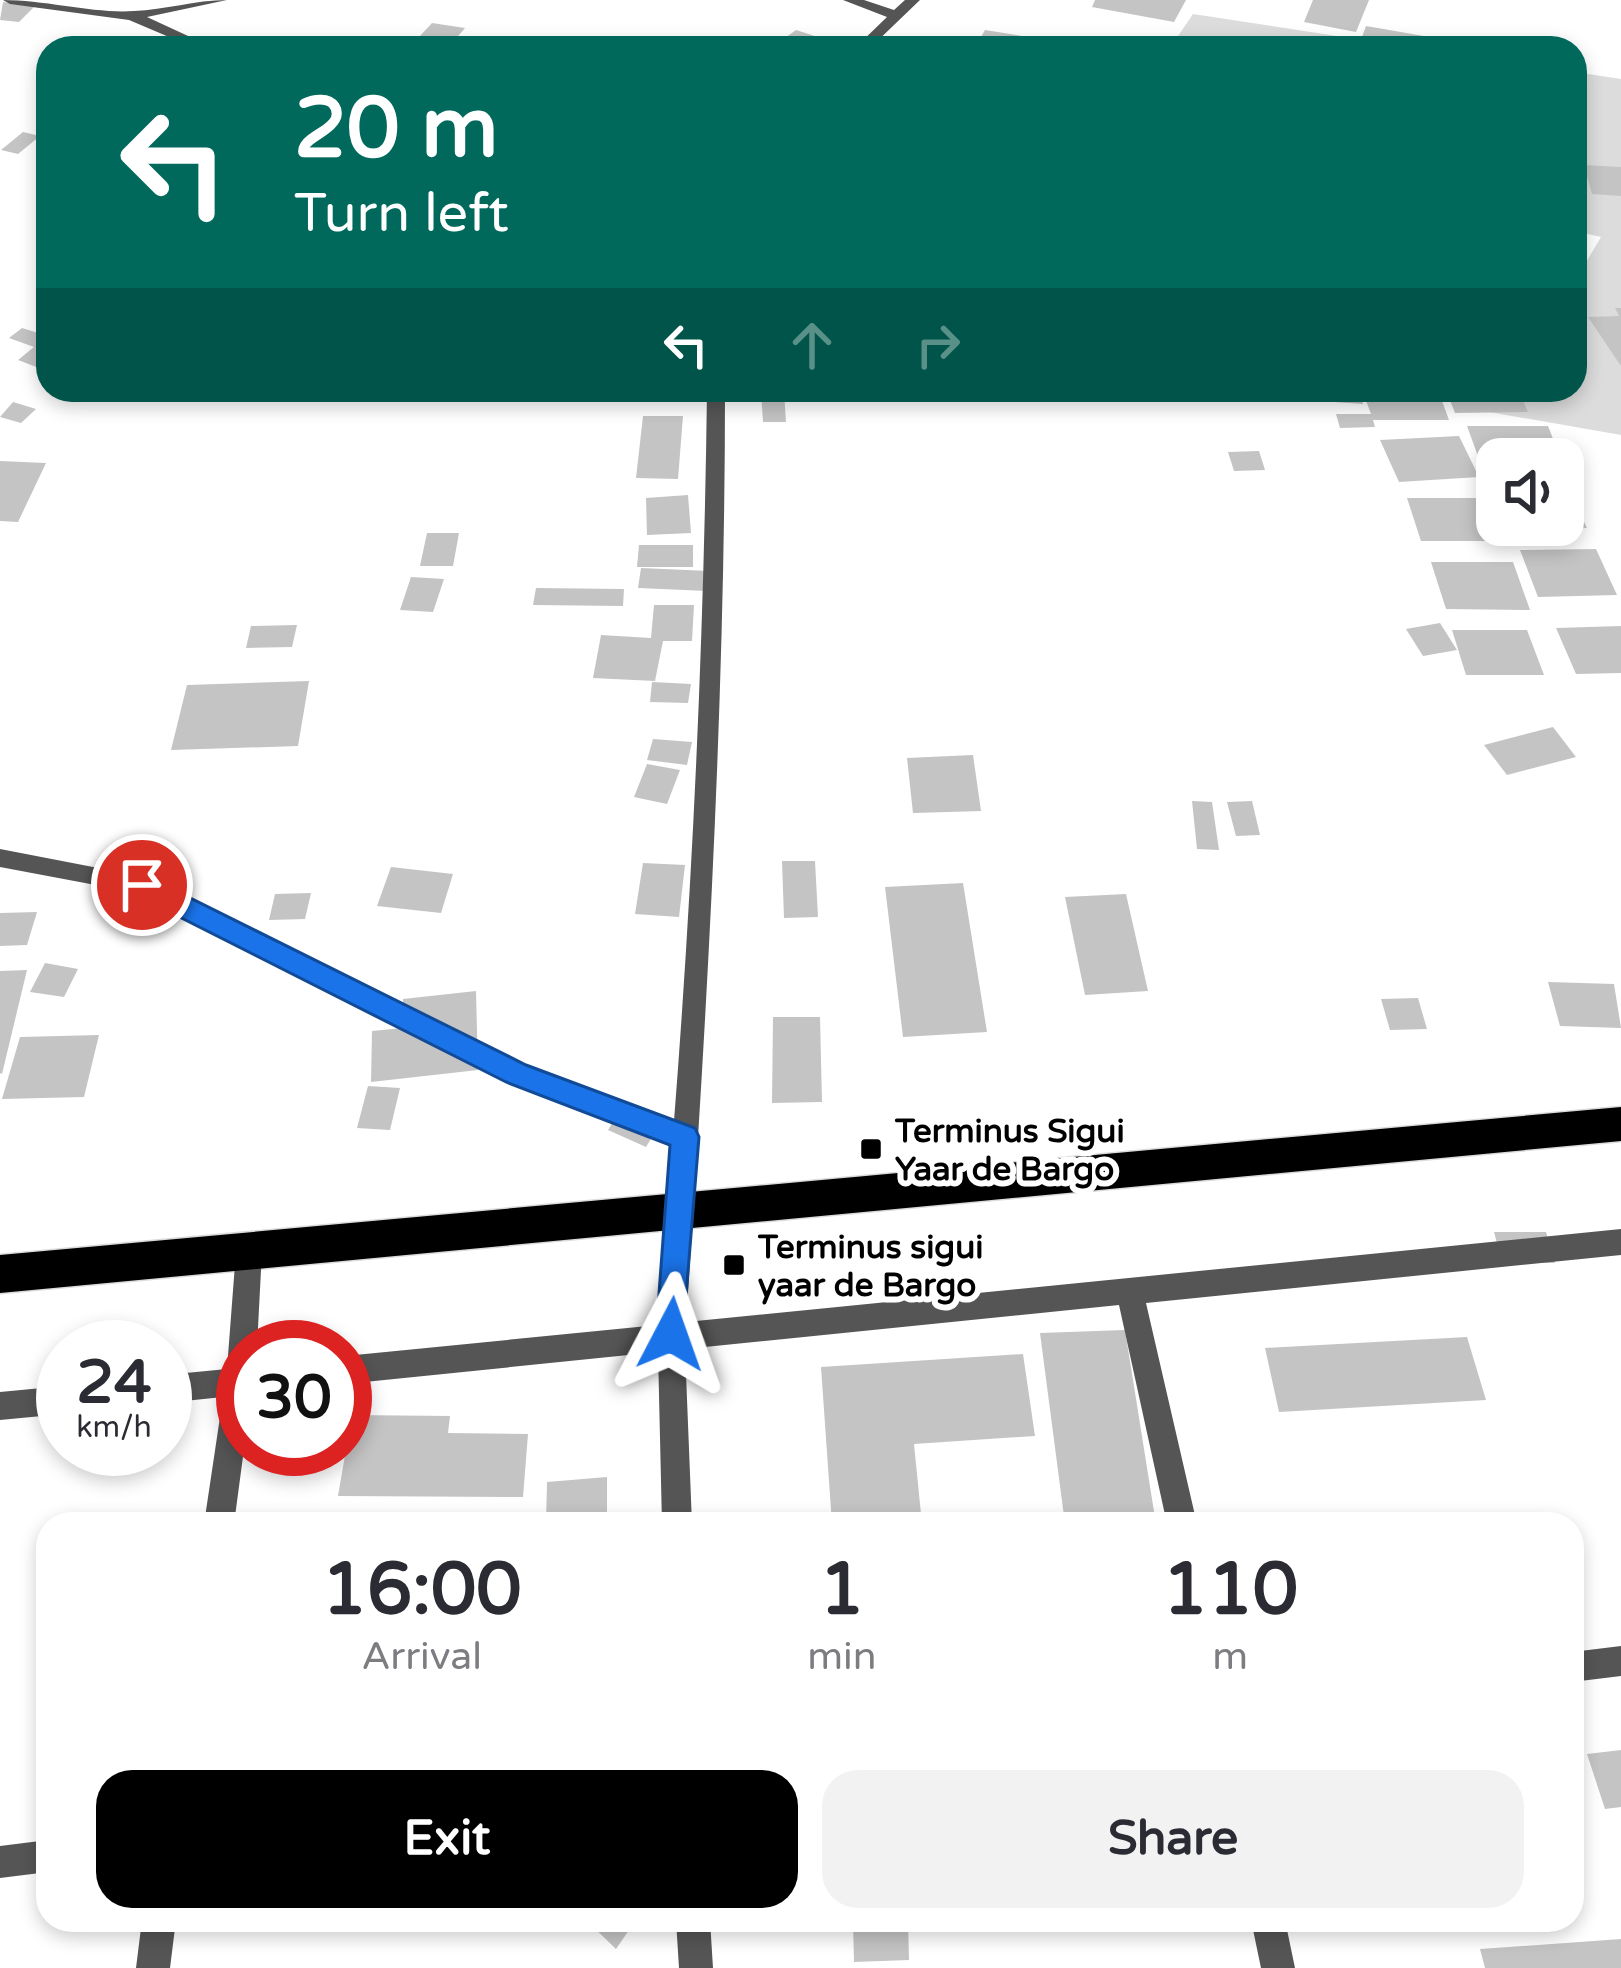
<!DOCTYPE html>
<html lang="en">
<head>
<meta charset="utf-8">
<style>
	:root { --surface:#fff; --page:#f2f2f3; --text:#2b2b33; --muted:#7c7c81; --accent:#000 }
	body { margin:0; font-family:"Varela Round",sans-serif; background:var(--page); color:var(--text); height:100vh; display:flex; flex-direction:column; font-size:45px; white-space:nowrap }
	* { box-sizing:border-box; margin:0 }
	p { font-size:39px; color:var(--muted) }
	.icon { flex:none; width:66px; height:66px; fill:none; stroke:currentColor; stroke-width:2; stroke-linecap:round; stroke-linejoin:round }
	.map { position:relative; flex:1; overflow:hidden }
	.drawer { position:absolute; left:36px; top:1512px; width:1548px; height:420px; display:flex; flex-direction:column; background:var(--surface); border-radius:36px; box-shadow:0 6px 18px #0003 }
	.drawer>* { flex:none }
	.banner { position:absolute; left:36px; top:36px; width:1551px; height:366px; border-radius:36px; box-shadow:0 6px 18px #0003; background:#00695c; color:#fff; overflow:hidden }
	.controls { position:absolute; left:1476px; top:438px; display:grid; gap:24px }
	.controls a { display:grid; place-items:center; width:108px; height:108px; border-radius:24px; background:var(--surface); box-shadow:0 6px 18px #0003; font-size:60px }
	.speed { position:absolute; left:36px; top:1320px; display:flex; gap:24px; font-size:60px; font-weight:700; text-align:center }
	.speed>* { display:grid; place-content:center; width:156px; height:156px; border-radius:50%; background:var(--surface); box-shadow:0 6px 18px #0003; line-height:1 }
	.speed small { font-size:30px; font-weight:400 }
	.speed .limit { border:18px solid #d22; background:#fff; color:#111 }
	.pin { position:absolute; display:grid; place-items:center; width:102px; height:102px; color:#fff; margin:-51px; border:6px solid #fff; border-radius:50%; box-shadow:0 3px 12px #0007 }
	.me { position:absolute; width:132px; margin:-66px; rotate:4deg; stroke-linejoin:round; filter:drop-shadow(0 0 9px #0008) }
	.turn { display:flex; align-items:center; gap:42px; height:252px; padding:0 60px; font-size:54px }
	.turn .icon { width:156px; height:156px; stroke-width:2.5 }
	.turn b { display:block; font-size:84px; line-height:102px }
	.lanes { display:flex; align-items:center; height:114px; padding:0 60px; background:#0003; justify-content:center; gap:60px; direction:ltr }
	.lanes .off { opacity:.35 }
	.eta { display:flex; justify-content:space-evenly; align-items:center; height:204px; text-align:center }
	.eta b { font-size:72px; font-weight:800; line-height:84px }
	.button { display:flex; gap:24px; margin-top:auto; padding:24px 60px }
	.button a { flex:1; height:138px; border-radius:36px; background:var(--accent); color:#fff; font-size:48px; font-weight:800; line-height:138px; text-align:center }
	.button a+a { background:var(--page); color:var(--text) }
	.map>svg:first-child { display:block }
	.green { fill:#dcdcdc }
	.building { fill:#c4c4c4 }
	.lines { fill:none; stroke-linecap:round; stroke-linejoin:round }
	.highway-casing { stroke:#dbdbdb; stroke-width:3 }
	.street { fill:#555; fill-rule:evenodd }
	.highway { fill:#000; fill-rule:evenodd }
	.route { fill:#1a73e8; stroke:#114b97; stroke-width:3 }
	.poi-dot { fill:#000; stroke:#fff; stroke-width:4.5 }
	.labels { text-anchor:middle; stroke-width:12; stroke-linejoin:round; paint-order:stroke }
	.poi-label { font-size:33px; font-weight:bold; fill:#000; stroke:#fff; text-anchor:start }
</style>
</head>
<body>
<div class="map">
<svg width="1621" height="1968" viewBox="0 0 1621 1968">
	<rect width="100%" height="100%" fill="#fff"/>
	<g class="green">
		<polygon points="1193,14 1415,48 1170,48"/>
		<polygon points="1575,72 1621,79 1621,435 1489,412 1504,390 1575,390 1575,281 1601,237 1575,231"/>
	</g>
	<g class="building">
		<polygon points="1095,0 1186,0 1174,22 1092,7"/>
		<polygon points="1313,0 1369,0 1356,32 1304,22"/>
		<polygon points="3,2 36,5 19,22 0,20"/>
		<polygon points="432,23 465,28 453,42 420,36"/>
		<polygon points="1366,26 1447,40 1445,48 1358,48"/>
		<polygon points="796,30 849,47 849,48 771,48"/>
		<polygon points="985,30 1059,42 1057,48 975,48"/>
		<polygon points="23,132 40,136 18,154 1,150"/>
		<polygon points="1584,165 1621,167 1621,196 1592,194"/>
		<polygon points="1615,308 1621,308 1621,366 1588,317 1619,316"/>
		<polygon points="22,328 48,336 48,361 39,368 18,360 34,347 9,338"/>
		<polygon points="1332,390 1360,391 1363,404 1334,402"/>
		<polygon points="1362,390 1438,390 1449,420 1373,420 1375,427 1340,428 1336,414 1371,414"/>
		<polygon points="1446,390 1518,390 1528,412 1455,413"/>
		<polygon points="761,392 784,392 786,422 763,422"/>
		<polygon points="13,402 36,409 21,423 0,417"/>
		<polygon points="643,416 683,416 678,479 636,478"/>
		<polygon points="1467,426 1548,426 1561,459 1479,459"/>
		<polygon points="1459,436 1479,477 1399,482 1380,440"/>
		<polygon points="1259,451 1265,470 1234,471 1228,452"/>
		<polygon points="0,461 46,463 18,522 0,521"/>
		<polygon points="1563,478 1587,528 1511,531 1508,525 1563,525"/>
		<polygon points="688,495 691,533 647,535 646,498"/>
		<polygon points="1407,498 1487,498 1503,541 1421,541"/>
		<polygon points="427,533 459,533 453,566 420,566"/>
		<polygon points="639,545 693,545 693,567 637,567"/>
		<polygon points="1596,549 1617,595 1538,597 1520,550"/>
		<polygon points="1431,562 1513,562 1530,610 1446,609"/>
		<polygon points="641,568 709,571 707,591 638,588"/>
		<polygon points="411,577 444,579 433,612 400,610"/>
		<polygon points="536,588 624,589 623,606 533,605"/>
		<polygon points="654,605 694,605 692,641 663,641 655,681 593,678 601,635 651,638"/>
		<polygon points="1440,623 1457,650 1423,656 1406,629"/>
		<polygon points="297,625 292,647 246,648 251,626"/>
		<polygon points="1621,626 1621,673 1576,674 1556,628"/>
		<polygon points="1452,630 1527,630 1544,675 1466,675"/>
		<polygon points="309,681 298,746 171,750 187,685"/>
		<polygon points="652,682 691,684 688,703 650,702"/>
		<polygon points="1553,727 1576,757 1507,775 1484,745"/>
		<polygon points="653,739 692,742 687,765 647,760"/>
		<polygon points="973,755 981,811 913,813 907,758"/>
		<polygon points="647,764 680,770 667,804 634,797"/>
		<polygon points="1192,801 1212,802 1219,850 1197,849"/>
		<polygon points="1252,801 1260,835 1236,836 1227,802"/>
		<polygon points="782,861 815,861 818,917 784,918"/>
		<polygon points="643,863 685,865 679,917 635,914"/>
		<polygon points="391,867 453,874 441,913 377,906"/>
		<polygon points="963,883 987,1032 903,1037 885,887"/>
		<polygon points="311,893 305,919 269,920 275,894"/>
		<polygon points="1126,894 1148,991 1085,995 1065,897"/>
		<polygon points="37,912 27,945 0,946 0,913"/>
		<polygon points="45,963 78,969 64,997 30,992"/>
		<polygon points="27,970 2,1074 0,1073 0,971"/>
		<polygon points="1548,982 1614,984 1621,1028 1560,1026"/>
		<polygon points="476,991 478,1070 371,1082 372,1031 403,1028 403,999"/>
		<polygon points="1418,998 1427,1029 1390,1030 1381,999"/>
		<polygon points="773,1017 820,1017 822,1102 772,1103"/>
		<polygon points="99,1035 84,1097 2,1099 20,1037"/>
		<polygon points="368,1086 400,1088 390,1130 357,1128"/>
		<polygon points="625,1102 663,1119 646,1147 608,1130"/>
		<polygon points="1494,1232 1546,1232 1555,1263 1502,1262"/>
		<polygon points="1125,1330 1156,1524 1065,1524 1040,1333"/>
		<polygon points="1467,1337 1486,1400 1279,1412 1265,1348"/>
		<polygon points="1023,1354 1035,1436 914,1444 922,1524 832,1524 821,1367"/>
		<polygon points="352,1415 450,1416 448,1433 528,1434 523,1497 338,1496"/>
		<polygon points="607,1477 607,1524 546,1524 547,1482"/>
		<polygon points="1267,1517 1330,1520 1330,1524 1267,1524"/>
		<polygon points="1621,1750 1621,1807 1605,1809 1587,1754"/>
		<polygon points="586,1920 636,1920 616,1949"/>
		<polygon points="908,1921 909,1960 854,1962 853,1922"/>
		<polygon points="1621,1939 1621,1968 1485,1968 1480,1949"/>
	</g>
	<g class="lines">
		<g class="highway-casing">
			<polygon id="highway" points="1621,1107 1621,1141 0,1293 0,1255"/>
		</g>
		<g class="street">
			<path d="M3,0C46,0 96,14 134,11C165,10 195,0 227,0L147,17L214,48H195L129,20L10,4Z"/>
			<polygon points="843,0 864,0 894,10 905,0 920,0 870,48 855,48 887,17"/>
			<path d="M707,390H725C725,702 707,1011 686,1322L1621,1229V1255L1146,1303L1197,1524H1167L1119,1305L685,1349L692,1524H662L658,1352L345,1384V1356L658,1325L672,1144L507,1081L138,893L0,867V849L150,878L525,1065L674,1121C693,878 704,634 707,390Z"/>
			<polygon points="249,1238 258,1242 262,1251 257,1347 243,1347 244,1449 234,1524 204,1524 223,1397 165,1403 165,1375 227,1369 236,1251 240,1242"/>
			<polygon points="63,1386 63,1414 0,1420 0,1392"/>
			<polygon points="1621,1646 1621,1676 1572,1682 1572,1652"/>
			<polygon points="48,1840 48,1872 0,1878 0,1846"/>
			<polygon points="142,1920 176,1920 170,1968 136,1968"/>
			<polygon points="676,1920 710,1920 713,1968 679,1968"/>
			<polygon points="1251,1920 1285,1920 1295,1968 1261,1968"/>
		</g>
		<use href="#highway" class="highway"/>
	</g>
	<polygon class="route" points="142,874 526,1065 695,1128 699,1137 682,1345 671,1349 660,1345 656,1334 670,1145 506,1082 132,893 129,885"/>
	<g class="poi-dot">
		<rect x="859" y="1137" width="24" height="24" rx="6"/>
		<rect x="722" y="1253" width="24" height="24" rx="6"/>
	</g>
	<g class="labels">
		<g class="poi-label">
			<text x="895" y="1142">Terminus Sigui<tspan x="895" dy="38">Yaar de Bargo</tspan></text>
			<text x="758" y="1258">Terminus sigui<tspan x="758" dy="38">yaar de Bargo</tspan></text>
		</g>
	</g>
</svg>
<div class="controls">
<a><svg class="icon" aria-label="sound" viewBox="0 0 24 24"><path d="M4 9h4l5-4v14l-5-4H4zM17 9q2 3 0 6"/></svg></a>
</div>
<div class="speed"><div>24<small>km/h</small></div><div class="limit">30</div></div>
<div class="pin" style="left:142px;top:885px;background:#d93025"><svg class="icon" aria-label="arrive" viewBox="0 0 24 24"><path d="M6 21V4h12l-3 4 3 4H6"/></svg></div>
<svg class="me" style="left:671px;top:1334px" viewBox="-20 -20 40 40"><path d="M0-17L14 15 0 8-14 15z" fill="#1a73e8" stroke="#fff" stroke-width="4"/></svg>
<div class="banner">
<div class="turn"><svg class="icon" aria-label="left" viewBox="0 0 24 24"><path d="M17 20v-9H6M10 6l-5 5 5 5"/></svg><div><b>20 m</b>Turn left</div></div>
<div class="lanes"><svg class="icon" aria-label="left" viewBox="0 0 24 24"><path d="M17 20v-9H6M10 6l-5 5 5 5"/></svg><svg class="icon off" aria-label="ahead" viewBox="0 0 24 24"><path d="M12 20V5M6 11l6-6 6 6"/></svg><svg class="icon off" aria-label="right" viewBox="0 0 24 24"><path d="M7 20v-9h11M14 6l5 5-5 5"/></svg></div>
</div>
<section class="drawer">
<div class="eta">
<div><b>16:00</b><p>Arrival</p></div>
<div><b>1</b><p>min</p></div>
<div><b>110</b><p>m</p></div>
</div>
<div class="button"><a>Exit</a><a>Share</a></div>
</section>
</div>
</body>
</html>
